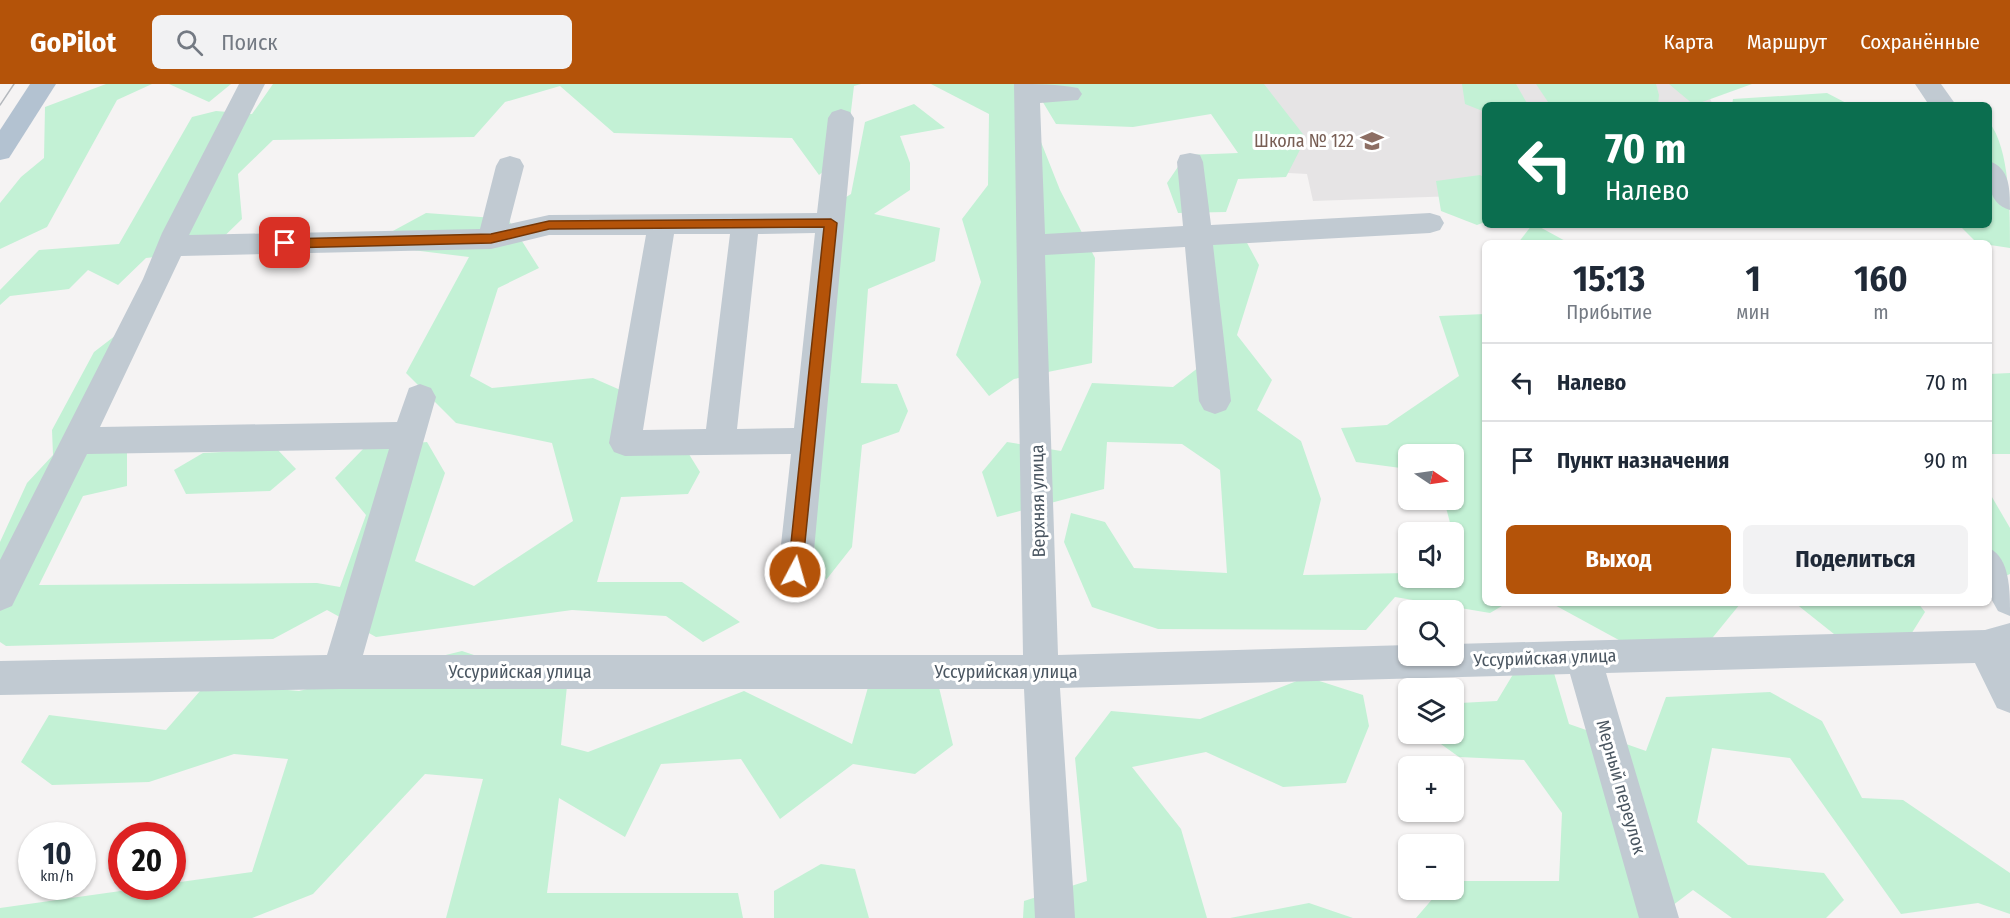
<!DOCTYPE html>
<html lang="ru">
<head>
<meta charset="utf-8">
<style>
	:root { --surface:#fff; --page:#f2f2f3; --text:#1f2937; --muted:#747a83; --line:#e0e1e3; --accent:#b45309 }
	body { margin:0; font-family:"Fira Sans Condensed",sans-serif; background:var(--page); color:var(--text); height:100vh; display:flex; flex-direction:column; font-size:22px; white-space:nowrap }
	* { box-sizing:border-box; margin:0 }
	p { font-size:20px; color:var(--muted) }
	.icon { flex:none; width:33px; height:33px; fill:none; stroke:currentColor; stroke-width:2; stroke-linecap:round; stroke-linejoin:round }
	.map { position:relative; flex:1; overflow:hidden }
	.panel { position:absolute; left:1482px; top:156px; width:510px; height:366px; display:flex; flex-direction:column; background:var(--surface); border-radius:9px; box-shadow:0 2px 4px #0004 }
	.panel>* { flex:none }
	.hud { position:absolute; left:1482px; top:18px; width:510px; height:126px; border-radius:9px; box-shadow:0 2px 4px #0004; background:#0b6e4f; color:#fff; overflow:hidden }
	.needle { width:39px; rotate:103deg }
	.fabs { position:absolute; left:1398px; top:360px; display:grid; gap:12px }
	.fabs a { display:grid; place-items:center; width:66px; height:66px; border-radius:9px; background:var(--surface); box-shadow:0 2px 4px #0004; font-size:30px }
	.speed { position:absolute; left:18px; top:738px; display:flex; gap:12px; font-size:30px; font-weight:700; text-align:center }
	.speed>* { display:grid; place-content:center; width:78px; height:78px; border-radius:50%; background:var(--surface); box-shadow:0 2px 4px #0004; line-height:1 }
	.speed small { font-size:15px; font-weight:400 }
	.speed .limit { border:9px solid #d22; background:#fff; color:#111 }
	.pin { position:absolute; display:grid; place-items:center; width:51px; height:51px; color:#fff; margin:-26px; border-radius:12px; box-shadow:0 3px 9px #0006 }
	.me { position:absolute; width:66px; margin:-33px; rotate:6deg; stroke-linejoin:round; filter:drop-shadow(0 0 4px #0008) }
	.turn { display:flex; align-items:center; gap:21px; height:126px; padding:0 24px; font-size:27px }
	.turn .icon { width:78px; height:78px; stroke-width:2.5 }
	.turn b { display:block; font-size:42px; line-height:51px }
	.eta { display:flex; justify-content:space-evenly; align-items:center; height:102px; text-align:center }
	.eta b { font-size:36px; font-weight:700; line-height:42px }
	.button { display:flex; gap:12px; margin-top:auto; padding:12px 24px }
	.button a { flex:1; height:69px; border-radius:9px; background:var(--accent); color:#fff; font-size:24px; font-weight:700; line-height:69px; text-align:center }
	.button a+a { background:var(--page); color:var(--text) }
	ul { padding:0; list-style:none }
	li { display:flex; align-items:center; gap:18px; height:78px; padding:0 24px; border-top:2px solid var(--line) }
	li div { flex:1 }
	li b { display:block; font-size:22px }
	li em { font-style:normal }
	header { display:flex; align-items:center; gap:36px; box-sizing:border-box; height:84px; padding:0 30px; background:var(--accent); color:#fff }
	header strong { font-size:28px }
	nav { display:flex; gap:33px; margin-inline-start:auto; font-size:21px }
	.search { width:420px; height:54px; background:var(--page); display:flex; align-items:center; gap:15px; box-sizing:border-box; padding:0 21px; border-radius:9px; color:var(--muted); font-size:22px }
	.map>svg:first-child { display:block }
	.education { fill:#e6e4e5 }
	.green { fill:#c3f1d5 }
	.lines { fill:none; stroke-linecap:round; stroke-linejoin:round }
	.minor { fill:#c1cad2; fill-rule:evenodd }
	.major { fill:#b3c2d1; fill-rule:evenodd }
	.tram { stroke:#b5b8bd; stroke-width:1.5 }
	.route { fill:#b45309; stroke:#753606; stroke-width:1.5 }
	.labels { text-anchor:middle; stroke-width:6; stroke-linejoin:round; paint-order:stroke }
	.education-label { font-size:18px; fill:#785e54; stroke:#fff; text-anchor:end }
	.street-label { font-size:18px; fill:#4a5661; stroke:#fff }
</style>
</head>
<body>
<header>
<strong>GoPilot</strong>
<div class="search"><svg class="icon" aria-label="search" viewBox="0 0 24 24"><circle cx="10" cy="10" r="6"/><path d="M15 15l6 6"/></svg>Поиск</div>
<nav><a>Карта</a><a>Маршрут</a><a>Сохранённые</a></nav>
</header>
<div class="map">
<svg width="2010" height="834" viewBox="0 0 2010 834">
	<rect width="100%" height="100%" fill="#f5f3f3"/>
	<polygon class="education" points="1068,0 1703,0 1713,21 1485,21 1485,111 1313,117 1307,90 1269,88 1250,25"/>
	<g class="green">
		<polygon points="106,0 152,0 117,16 47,143 0,165 0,119 21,93 44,74 45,23"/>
		<polygon points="169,0 231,0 209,18"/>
		<polygon points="273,0 861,0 854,2 846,69 819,91 792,54 614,49 560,2 505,18 474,53 273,56 238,90 242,135 209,167 146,174 118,201 88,186 69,205 10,212 0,221 0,206 39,166 119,160 192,33 216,27 252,30"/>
		<polygon points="931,0 1018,0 1060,106 1095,174 1092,279 1014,295 989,312 956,271 981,198 962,135 988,101 989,30"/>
		<polygon points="1032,0 1264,0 1306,54 1286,93 1238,95 1226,128 1178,129 1167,99 1186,71 1238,69 1211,30 1133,43 1056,40"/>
		<polygon points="1462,0 1516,0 1528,21 1485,21 1485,28 1465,20"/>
		<polygon points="1536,0 1656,0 1659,11 1658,21 1550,21"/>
		<polygon points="1669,0 1752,0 1694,21"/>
		<polygon points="1827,9 1850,21 1732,21 1733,15"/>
		<polygon points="914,20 945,44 900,52 910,79 910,106 874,130 940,144 935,177 868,205 861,299 897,300 908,327 899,348 862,361 852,463 826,496 814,462 819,130 851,110 865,38"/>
		<path d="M1989,38C2010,65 2010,126 2010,164L1977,159L1959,141H1989Z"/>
		<polygon points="1480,91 1485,94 1485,138 1477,141 1441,127 1436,97"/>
		<polygon points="426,129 508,135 539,184 498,204 470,292 492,304 593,294 641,315 640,349 679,354 700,388 688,410 621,413 597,498 682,498 740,538 703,558 666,532 572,526 376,553 327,526 273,555 6,562 0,558 0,458 27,399 53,371 52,346 94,268 120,248 89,343 127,365 127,402 83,412 39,501 317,499 340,503 366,431 335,394 364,364 427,358 445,389 415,477 474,502 573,437 552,359 456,339 406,289 469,173 404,165 391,148"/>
		<polygon points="1532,141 1536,141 1569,159 1518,159"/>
		<polygon points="1210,150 1246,157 1259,181 1237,251 1272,296 1257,326 1301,357 1321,415 1303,491 1408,489 1408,494 1454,494 1454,489 1463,488 1444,416 1454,416 1454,370 1408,370 1408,385 1356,378 1341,344 1387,341 1459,292 1439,232 1485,230 1485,519 1507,519 1490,529 1395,513 1366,546 1158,545 1092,523 1064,458 1071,429 1105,438 1134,484 1227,489 1220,386 1182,360 1107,358 1104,405 997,433 982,388 1007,358 1061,367 1092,299 1173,303 1207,277"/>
		<polygon points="2010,289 2010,370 1989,370 1989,290"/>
		<polygon points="277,365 296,385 270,407 186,410 174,386 203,369"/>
		<polygon points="1989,408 2010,444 2010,490 1989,499"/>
		<polygon points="1551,519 1740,519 1740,520 1709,558 1628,561"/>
		<polygon points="1795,519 1918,519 1925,528 1908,555 1834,550"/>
		<polygon points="462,567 567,602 561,661 588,668 744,607 852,660 874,582 934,583 953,661 915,690 853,680 780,735 741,675 661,680 625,753 559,714 547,809 738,809 743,834 446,834 483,695 425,690 313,810 252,834 0,834 0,824 149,803 172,802 173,799 252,788 288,675 234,670 149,698 52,701 21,678 49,631 166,646 207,599 299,607"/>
		<polygon points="1515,587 1554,589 1569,640 1646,667 1666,613 1770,608 1822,637 1862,714 1903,716 2010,789 2010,830 1978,819 1901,830 1790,674 1712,664 1697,738 1748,781 1824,789 1844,816 1826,834 1732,834 1693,806 1656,834 1416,834 1440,806 1454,806 1454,797 1559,797 1562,729 1524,676 1459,673 1427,650 1454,650 1454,616 1460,619 1497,617"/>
		<polygon points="1307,593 1363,611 1369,642 1346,699 1283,703 1206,668 1132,683 1181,745 1207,834 1023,834 1024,817 1087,797 1075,674 1111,627 1200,635"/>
		<polygon points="821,780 855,785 869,834 774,834 774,807"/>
		<polygon points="1309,819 1353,834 1230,834"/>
	</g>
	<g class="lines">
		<g class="minor">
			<path d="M239,0H265L189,151L480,145L496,82L500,75L510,72L520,75L524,82L509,140L549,131L817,129L828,34L832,28L841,25L850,28L854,34L812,488L807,499L795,503L783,499L778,488L791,370L625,372L614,368L609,359L646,151H549L491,165L181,172L100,343L397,338L409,304L420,300L431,304L436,313L363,571H1023L1014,0C1035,0 1057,0 1078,4L1082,10L1078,16L1040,19L1045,150L1183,142L1177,78L1180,71L1190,69L1200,71L1203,78L1211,141L1430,129L1440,132L1444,139L1440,146L1430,149L1213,161L1231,317L1226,326L1215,330L1204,326L1199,317L1185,163L1045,171L1058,571L1408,561V572H1454V560L1985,546L2010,539V629L1997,624L1975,579L1606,589L1679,834H1639L1570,590L1060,604L1075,834H1035L1024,605H340L0,611V577L327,571L389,365L87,370L12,522L0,527V476L143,195L162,149ZM815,149L794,344L737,345L758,150ZM674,150H730L706,345L643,346Z"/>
			<polygon points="1915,0 1941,0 1956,21 1929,21"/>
			<path d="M1989,77C2010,84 2010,105 2010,126C1987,119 1989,98 1989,77Z"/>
			<path d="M1989,464C2010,474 2010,506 2010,532L1998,527L1989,511Z"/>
		</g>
		<polygon class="major" points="30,0 56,0 9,74 0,76 0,46"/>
		<polyline class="tram" points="0,21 14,0"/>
	</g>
	<polygon class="route" points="831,135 837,139 802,488 795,494 788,488 824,143 549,145 491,159 285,164 279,159 285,155 491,150 549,137"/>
	<defs>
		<g id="school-bare" transform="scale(1.8)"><path d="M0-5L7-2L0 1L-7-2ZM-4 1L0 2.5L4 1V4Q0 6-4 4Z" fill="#8d6e63" stroke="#fff" stroke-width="2.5" paint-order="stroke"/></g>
	</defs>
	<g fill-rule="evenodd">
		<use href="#school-bare" x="1372" y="57"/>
	</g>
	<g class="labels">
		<g class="education-label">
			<text x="1354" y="63">Школа № 122</text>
		</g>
		<g class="street-label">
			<text transform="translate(1038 417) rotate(-91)" y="6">Верхняя улица</text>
			<text transform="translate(1545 574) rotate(-2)" y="6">Уссурийская улица</text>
			<text x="520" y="594">Уссурийская улица</text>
			<text x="1006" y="594">Уссурийская улица</text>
			<text transform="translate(1621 703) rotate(74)" y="6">Мерный переулок</text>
		</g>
	</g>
</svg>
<div class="fabs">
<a><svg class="needle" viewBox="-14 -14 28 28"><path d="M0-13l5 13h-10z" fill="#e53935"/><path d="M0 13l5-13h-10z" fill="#747a83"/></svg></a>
<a><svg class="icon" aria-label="sound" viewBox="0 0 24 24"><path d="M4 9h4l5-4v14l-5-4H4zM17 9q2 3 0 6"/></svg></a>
<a><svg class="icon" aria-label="search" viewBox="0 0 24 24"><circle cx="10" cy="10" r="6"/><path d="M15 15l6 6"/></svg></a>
<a><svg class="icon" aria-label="layers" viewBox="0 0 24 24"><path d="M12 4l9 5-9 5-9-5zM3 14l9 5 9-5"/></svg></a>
<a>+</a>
<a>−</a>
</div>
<div class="speed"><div>10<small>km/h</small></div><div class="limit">20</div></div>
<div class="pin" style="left:285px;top:159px;background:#d93025"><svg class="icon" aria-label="arrive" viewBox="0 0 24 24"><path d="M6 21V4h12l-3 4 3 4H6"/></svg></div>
<svg class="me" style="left:795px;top:488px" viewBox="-20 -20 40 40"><circle r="17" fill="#b45309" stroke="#fff" stroke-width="3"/><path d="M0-11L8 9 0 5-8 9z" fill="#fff"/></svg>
<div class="hud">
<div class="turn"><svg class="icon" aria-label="left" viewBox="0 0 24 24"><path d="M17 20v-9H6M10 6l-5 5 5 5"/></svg><div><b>70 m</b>Налево</div></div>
</div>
<section class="panel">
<div class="eta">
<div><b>15:13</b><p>Прибытие</p></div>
<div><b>1</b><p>мин</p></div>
<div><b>160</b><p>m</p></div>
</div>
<ul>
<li><svg class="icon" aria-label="left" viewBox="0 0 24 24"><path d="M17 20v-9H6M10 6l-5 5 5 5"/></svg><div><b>Налево</b></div><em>70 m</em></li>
<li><svg class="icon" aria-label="arrive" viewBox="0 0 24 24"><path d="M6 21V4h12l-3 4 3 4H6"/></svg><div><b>Пункт назначения</b></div><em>90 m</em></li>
</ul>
<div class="button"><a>Выход</a><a>Поделиться</a></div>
</section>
</div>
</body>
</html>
